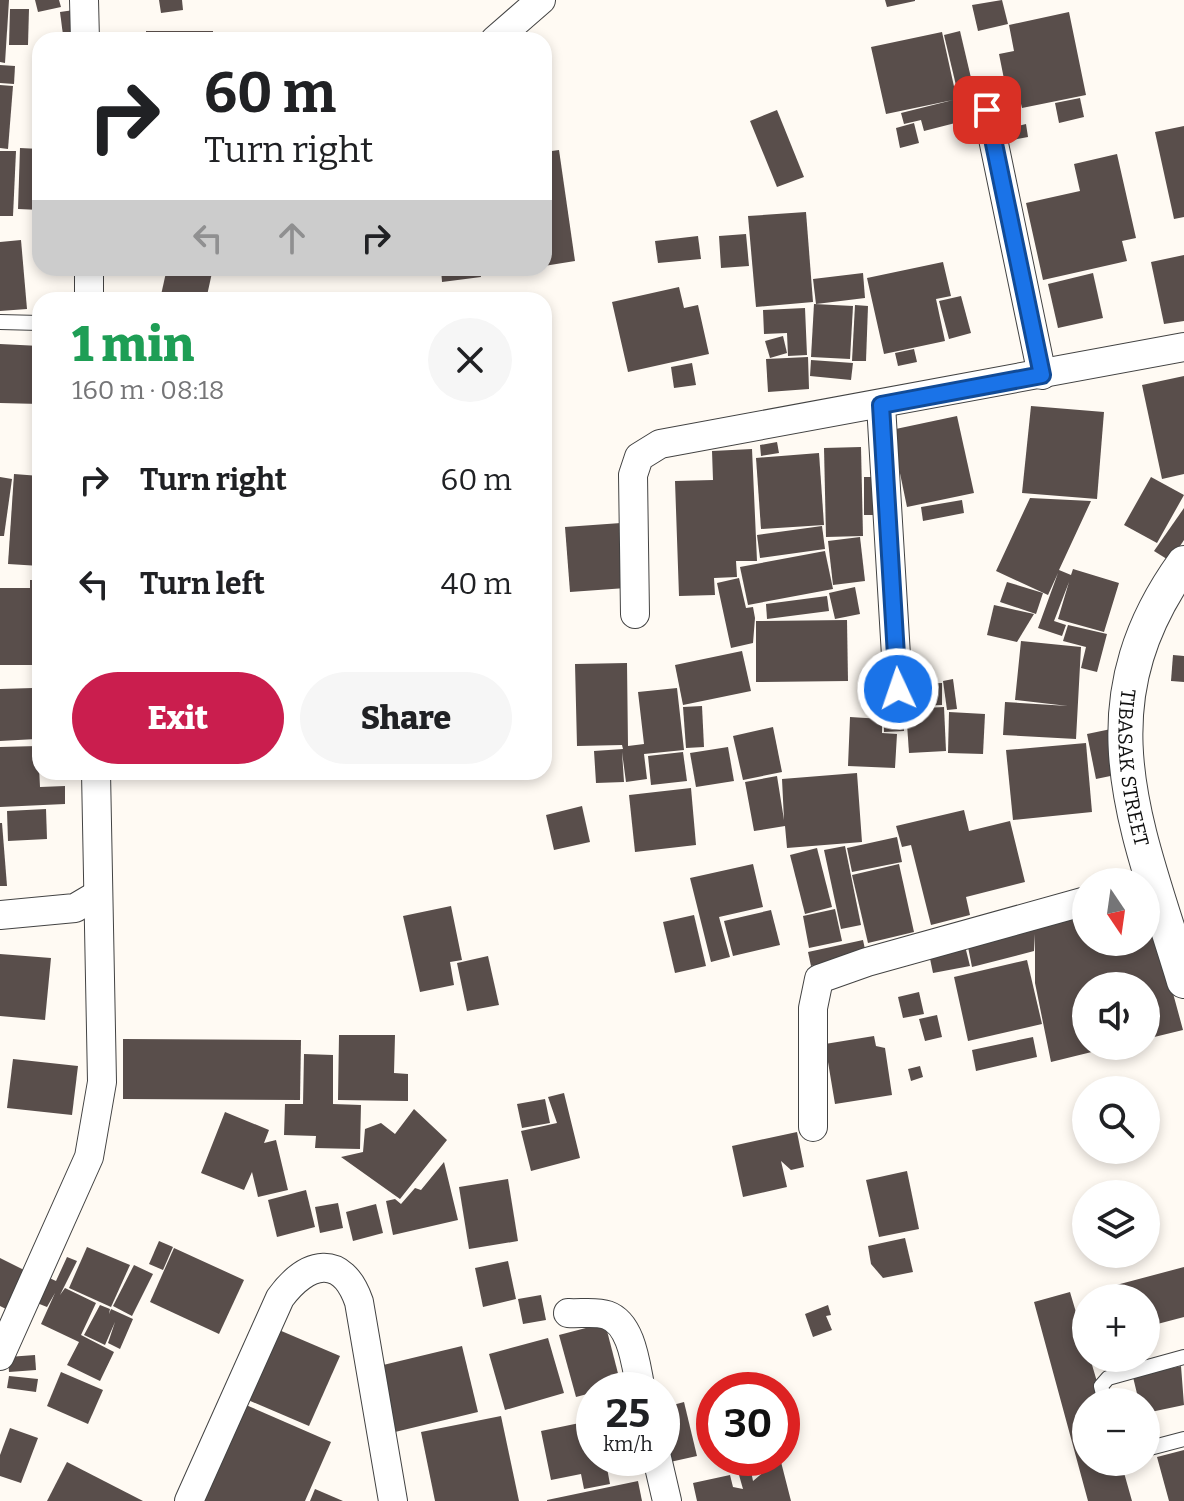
<!DOCTYPE html>
<html lang="en">
<head>
<meta charset="utf-8">
<style>
	:root { --surface:#fff; --page:#f6f6f6; --text:#202124; --muted:#757577; --accent:#ca1e4e }
	body { margin:0; font-family:Bitter,serif; background:var(--page); color:var(--text); height:100vh; display:flex; flex-direction:column; font-size:30px; white-space:nowrap }
	* { box-sizing:border-box; margin:0 }
	p { font-size:26px; color:var(--muted) }
	.icon { flex:none; width:44px; height:44px; fill:none; stroke:currentColor; stroke-width:2; stroke-linecap:round; stroke-linejoin:round }
	.map { position:relative; flex:1; overflow:hidden }
	.drawer { position:absolute; left:32px; top:292px; width:520px; height:488px; display:flex; flex-direction:column; background:var(--surface); border-radius:24px; box-shadow:0 4px 12px #0003 }
	.drawer>* { flex:none }
	.top-card { position:absolute; left:32px; top:32px; width:520px; height:244px; border-radius:24px; box-shadow:0 4px 12px #0003; background:#fff; color:var(--text); overflow:hidden }
	.needle { width:52px; rotate:167deg }
	.tools { position:absolute; left:1072px; top:868px; display:grid; gap:16px }
	.tools a { display:grid; place-items:center; width:88px; height:88px; border-radius:50%; background:var(--surface); box-shadow:0 4px 12px #0003; font-size:40px }
	.speed { position:absolute; left:576px; top:1372px; display:flex; gap:16px; font-size:40px; font-weight:700; text-align:center }
	.speed>* { display:grid; place-content:center; width:104px; height:104px; border-radius:50%; background:var(--surface); box-shadow:0 4px 12px #0003; line-height:1 }
	.speed small { font-size:20px; font-weight:400 }
	.speed .limit { border:12px solid #d22; background:#fff; color:#111 }
	.pin { position:absolute; display:grid; place-items:center; width:68px; height:68px; color:#fff; margin:-34px; border-radius:16px; box-shadow:0 4px 12px #0006 }
	.me { position:absolute; width:88px; margin:-44px; rotate:357deg; stroke-linejoin:round; filter:drop-shadow(0 0 6px #0008) }
	.turn { display:flex; align-items:center; gap:28px; height:168px; padding:0 40px; font-size:36px }
	.turn .icon { width:104px; height:104px; stroke-width:2.5 }
	.turn b { display:block; font-size:56px; line-height:68px }
	.lanes { display:flex; align-items:center; height:76px; padding:0 40px; background:#0003; justify-content:center; gap:40px; direction:ltr }
	.lanes .off { opacity:.35 }
	.round { display:grid; place-items:center; flex:none; width:84px; height:84px; border-radius:42px; background:var(--page) }
	.headline { display:flex; align-items:center; justify-content:space-between; height:136px; padding:0 40px }
	h1 { font-size:48px; font-weight:800; line-height:60px; color:#1e9e55 }
	.primary-button { display:flex; gap:16px; margin-top:auto; padding:16px 40px }
	.primary-button a { flex:1; height:92px; border-radius:48px; background:var(--accent); color:#fff; font-size:32px; font-weight:800; line-height:92px; text-align:center }
	.primary-button a+a { background:var(--page); color:var(--text) }
	ul { padding:0; list-style:none }
	li { display:flex; align-items:center; gap:24px; height:104px; padding:0 40px }
	li div { flex:1 }
	li b { display:block; font-size:30px }
	li em { font-style:normal }
	.map>svg:first-child { display:block }
	.building { fill:#594e4b }
	.lines { fill:none; stroke-linecap:round; stroke-linejoin:round }
	.service-casing { stroke:#434343; stroke-width:16 }
	.minor-casing { stroke:#434343; stroke-width:30 }
	.tertiary-casing { stroke:#434343; stroke-width:36 }
	.service { stroke:#fff; stroke-width:14 }
	.minor { stroke:#fff; stroke-width:28 }
	.tertiary { stroke:#fff; stroke-width:34 }
	.route-casing { stroke:#114b97; stroke-width:20 }
	.route { stroke:#1a73e8; stroke-width:14 }
	.labels { text-anchor:middle; stroke-width:8; stroke-linejoin:round; paint-order:stroke }
	.street-label { font-size:20px; fill:#101010; stroke:#fff }
</style>
</head>
<body>
<div class="map">
<svg width="1184" height="1501" viewBox="0 0 1184 1501">
	<rect width="100%" height="100%" fill="#fffaf3"/>
	<g class="building">
		<polygon points="0,0 9,0 5,63 0,62"/>
		<polygon points="35,0 59,0 61,7 38,12"/>
		<polygon points="159,0 182,0 183,10 161,13"/>
		<polygon points="885,0 915,0 915,1 887,7"/>
		<polygon points="1002,0 1008,24 978,31 972,5"/>
		<polygon points="10,9 29,9 28,45 9,45"/>
		<polygon points="74,10 77,33 63,35 60,12"/>
		<polygon points="1069,12 1086,95 1022,108 1017,87 1006,89 999,54 1014,51 1009,25"/>
		<rect x="146" y="31" width="67" height="9"/>
		<polygon points="960,31 975,95 959,98 944,35"/>
		<polygon points="942,32 957,100 962,99 967,120 924,131 921,120 904,124 901,113 953,100 886,114 871,47"/>
		<polygon points="0,65 15,66 14,84 0,83"/>
		<polygon points="0,85 13,86 8,149 0,148"/>
		<polygon points="1080,98 1084,117 1059,123 1055,103"/>
		<polygon points="777,110 804,177 777,187 750,121"/>
		<polygon points="914,123 919,143 900,148 896,128"/>
		<polygon points="1026,124 1028,137 1012,140 1010,128"/>
		<polygon points="1184,126 1184,217 1174,219 1155,132"/>
		<polygon points="20,148 40,149 40,210 18,209"/>
		<polygon points="559,150 575,261 544,266 544,152"/>
		<polygon points="0,151 16,151 13,216 0,216"/>
		<polygon points="1117,154 1136,238 1122,241 1127,261 1043,280 1026,203 1080,191 1074,164"/>
		<polygon points="806,212 813,302 756,307 748,216"/>
		<polygon points="746,234 749,266 721,268 719,236"/>
		<polygon points="698,236 701,259 658,263 655,241"/>
		<polygon points="21,240 27,309 0,311 0,242"/>
		<polygon points="1184,255 1184,321 1164,324 1151,262"/>
		<polygon points="943,262 951,296 936,299 945,341 884,354 867,278"/>
		<polygon points="167,268 213,268 206,300 161,295"/>
		<polygon points="441,268 480,268 481,277 442,282"/>
		<polygon points="495,268 518,268 518,270 496,273"/>
		<polygon points="863,273 865,298 816,304 813,279"/>
		<polygon points="1093,273 1103,318 1058,328 1048,284"/>
		<polygon points="679,287 684,308 698,305 709,354 628,372 612,302"/>
		<polygon points="961,296 971,333 949,339 939,301"/>
		<polygon points="814,304 853,306 850,359 811,357"/>
		<polygon points="855,305 868,306 866,361 852,361"/>
		<polygon points="805,308 807,355 788,356 787,333 764,334 763,310"/>
		<polygon points="783,336 787,353 770,358 765,341"/>
		<polygon points="0,344 40,346 40,404 0,403"/>
		<polygon points="914,349 917,362 898,366 895,353"/>
		<polygon points="808,357 809,389 768,392 766,359"/>
		<polygon points="811,360 853,363 851,380 810,376"/>
		<polygon points="692,363 696,385 674,388 671,367"/>
		<polygon points="1184,376 1184,474 1162,479 1142,385"/>
		<polygon points="1031,406 1104,412 1097,499 1022,493"/>
		<polygon points="957,416 974,493 907,507 891,430"/>
		<polygon points="777,442 779,453 761,456 760,445"/>
		<polygon points="861,447 863,536 826,537 824,448"/>
		<polygon points="752,449 757,561 736,561 737,577 714,578 715,595 679,596 675,481 713,480 712,451"/>
		<polygon points="819,453 824,525 761,529 756,458"/>
		<polygon points="14,474 40,476 40,566 8,564"/>
		<polygon points="0,477 12,479 4,536 0,536"/>
		<polygon points="864,477 880,477 881,515 864,515"/>
		<polygon points="1151,477 1184,495 1157,543 1124,525"/>
		<polygon points="1030,498 1091,501 1059,570 1071,575 1073,569 1119,583 1104,632 1068,622 1069,618 1068,622 1058,619 1069,582 1054,621 1066,625 1062,636 1038,628 1058,573 1048,595 996,571"/>
		<polygon points="962,500 964,513 923,521 921,507"/>
		<polygon points="1184,508 1184,540 1170,561 1154,551"/>
		<polygon points="621,523 626,588 570,592 565,527"/>
		<polygon points="822,526 825,549 760,558 757,535"/>
		<polygon points="860,537 865,581 833,585 828,541"/>
		<polygon points="825,551 833,589 748,605 740,567"/>
		<polygon points="739,578 746,608 753,607 755,618 753,643 731,648 717,583"/>
		<polygon points="30,580 40,580 40,665 0,665 0,588 30,588"/>
		<polygon points="1007,582 1043,593 1036,614 1000,602"/>
		<polygon points="855,587 860,614 835,619 829,593"/>
		<polygon points="827,596 829,611 767,619 766,604"/>
		<polygon points="994,605 1034,614 1017,642 987,635"/>
		<polygon points="847,620 848,681 756,682 756,621"/>
		<polygon points="1068,625 1107,634 1097,672 1081,668 1086,647 1063,641"/>
		<polygon points="1021,641 1081,647 1076,739 1003,735 1005,702 1068,706 1015,700"/>
		<polygon points="742,651 751,691 683,705 675,665"/>
		<polygon points="1173,655 1184,656 1184,682 1171,681"/>
		<polygon points="627,663 628,746 644,744 638,692 677,688 684,750 644,754 647,779 626,782 622,752 624,782 596,783 594,751 623,749 622,745 577,746 575,664"/>
		<polygon points="953,679 957,709 947,710 943,681"/>
		<polygon points="942,683 942,705 912,706 911,684"/>
		<polygon points="33,688 36,739 0,741 0,689"/>
		<polygon points="903,697 904,731 884,732 884,698"/>
		<polygon points="702,706 704,747 686,748 683,707"/>
		<polygon points="944,707 946,751 909,753 906,709"/>
		<polygon points="949,712 985,714 983,754 948,753"/>
		<polygon points="850,717 882,719 882,733 897,734 895,768 848,766"/>
		<polygon points="773,727 782,772 743,780 733,736"/>
		<polygon points="1111,729 1120,774 1096,779 1087,734"/>
		<polygon points="1086,743 1092,812 1013,820 1006,750"/>
		<polygon points="38,746 40,787 65,786 65,804 0,807 0,747"/>
		<polygon points="728,747 734,781 696,787 690,753"/>
		<polygon points="683,752 687,781 651,785 648,756"/>
		<polygon points="857,773 862,842 787,848 785,826 754,831 745,782 777,776 784,820 782,779"/>
		<polygon points="691,788 696,845 635,852 629,795"/>
		<polygon points="582,806 590,842 554,850 546,815"/>
		<polygon points="46,809 47,839 8,841 7,811"/>
		<polygon points="964,810 969,831 1010,821 1025,882 966,897 970,915 931,925 911,845 902,847 896,826"/>
		<polygon points="0,823 2,823 7,886 0,886"/>
		<polygon points="897,837 902,862 852,872 847,848"/>
		<polygon points="845,846 861,925 841,929 824,850"/>
		<polygon points="817,848 832,907 805,914 790,855"/>
		<polygon points="753,864 763,907 719,917 730,957 711,962 690,878"/>
		<polygon points="899,864 914,932 868,943 852,875"/>
		<polygon points="1146,894 1183,1030 1146,1039 1146,986 1086,986 1086,1046 1112,1047 1051,1062 1035,983 1035,934 1034,951 972,967 966,937 1086,909 1086,942 1146,942"/>
		<polygon points="451,906 462,960 450,962 454,985 420,992 403,916"/>
		<polygon points="835,909 842,941 809,948 803,916"/>
		<polygon points="771,910 780,945 733,956 724,921"/>
		<polygon points="694,915 706,966 675,973 663,922"/>
		<polygon points="863,940 866,954 811,966 808,952"/>
		<polygon points="964,942 970,966 933,973 928,949"/>
		<polygon points="0,954 51,958 45,1020 0,1016"/>
		<polygon points="488,956 499,1005 467,1011 457,963"/>
		<polygon points="1027,960 1042,1024 968,1041 954,977"/>
		<polygon points="919,992 924,1014 903,1018 898,997"/>
		<polygon points="937,1015 942,1037 925,1041 919,1019"/>
		<polygon points="339,1035 395,1035 394,1073 408,1074 408,1101 338,1100"/>
		<polygon points="874,1036 876,1046 885,1048 892,1095 835,1104 825,1044"/>
		<polygon points="1033,1037 1037,1057 976,1071 972,1050"/>
		<polygon points="123,1039 301,1040 300,1100 123,1099"/>
		<polygon points="304,1054 333,1055 333,1104 361,1105 360,1149 315,1148 316,1136 284,1135 285,1104 303,1104"/>
		<polygon points="13,1059 78,1066 72,1115 7,1108"/>
		<polygon points="920,1066 923,1077 911,1081 908,1069"/>
		<polygon points="564,1093 580,1158 531,1171 521,1131 557,1123 548,1097"/>
		<polygon points="545,1099 550,1123 522,1128 517,1104"/>
		<polygon points="414,1109 447,1140 400,1199 341,1157 363,1152 365,1129 381,1123 395,1134"/>
		<polygon points="225,1112 269,1130 264,1143 276,1140 288,1190 258,1197 252,1172 244,1190 201,1173"/>
		<polygon points="797,1132 804,1167 791,1170 781,1161 787,1187 743,1197 732,1146"/>
		<polygon points="444,1162 458,1220 393,1235 386,1201 395,1199 401,1204 415,1188 421,1190"/>
		<polygon points="907,1171 919,1229 879,1237 866,1180"/>
		<polygon points="508,1179 518,1241 469,1249 459,1187"/>
		<polygon points="306,1190 315,1227 277,1237 268,1200"/>
		<polygon points="338,1203 343,1228 320,1233 315,1207"/>
		<polygon points="376,1204 383,1233 353,1241 346,1212"/>
		<polygon points="905,1238 913,1272 883,1278 871,1264 868,1246"/>
		<polygon points="159,1241 173,1247 163,1270 149,1264"/>
		<polygon points="87,1247 130,1265 111,1307 69,1288"/>
		<polygon points="174,1248 244,1280 219,1334 150,1302"/>
		<polygon points="67,1257 77,1261 60,1295 65,1288 96,1303 81,1335 114,1352 100,1381 67,1365 79,1342 41,1324 55,1293 47,1307 32,1301 43,1275 56,1281"/>
		<polygon points="0,1258 26,1271 6,1309 0,1306"/>
		<polygon points="508,1261 516,1299 483,1307 475,1268"/>
		<polygon points="134,1265 153,1274 132,1316 113,1306"/>
		<polygon points="1184,1267 1184,1317 1146,1327 1146,1298 1108,1298 1105,1288"/>
		<polygon points="1070,1292 1086,1346 1086,1358 1090,1358 1103,1402 1086,1402 1086,1462 1121,1462 1132,1501 1088,1501 1034,1302"/>
		<polygon points="541,1295 546,1320 523,1324 518,1299"/>
		<polygon points="100,1305 110,1309 109,1314 111,1309 133,1319 120,1349 108,1343 115,1322 105,1345 84,1335"/>
		<polygon points="828,1305 831,1315 826,1316 832,1330 813,1337 805,1314"/>
		<polygon points="605,1323 621,1385 576,1397 559,1335"/>
		<polygon points="272,1327 340,1356 309,1426 241,1397"/>
		<polygon points="548,1338 564,1393 505,1410 489,1354"/>
		<polygon points="462,1346 478,1412 395,1432 379,1366"/>
		<polygon points="35,1355 36,1370 9,1372 8,1357"/>
		<polygon points="1181,1366 1184,1405 1146,1413 1146,1402 1139,1402 1133,1377"/>
		<polygon points="61,1372 103,1390 88,1424 47,1406"/>
		<polygon points="9,1376 38,1379 36,1392 7,1388"/>
		<polygon points="684,1402 697,1456 670,1462 662,1428 662,1408"/>
		<polygon points="246,1405 331,1442 305,1501 203,1501"/>
		<polygon points="501,1416 519,1501 435,1501 421,1432"/>
		<polygon points="594,1420 594,1458 621,1458 622,1465 607,1468 610,1484 584,1489 581,1474 551,1480 541,1431"/>
		<polygon points="10,1428 38,1438 21,1483 0,1476 0,1455"/>
		<polygon points="1184,1450 1184,1501 1169,1501 1157,1457"/>
		<polygon points="780,1458 791,1501 697,1501 693,1483 730,1475 733,1487 743,1489 739,1475 751,1471 753,1481"/>
		<polygon points="67,1462 143,1501 47,1501"/>
		<polygon points="638,1481 642,1501 547,1501 547,1500"/>
		<polygon points="315,1489 343,1501 310,1501"/>
	</g>
	<g class="lines">
		<g class="service-casing">
			<g id="service">
				<polyline points="0,322 40,323"/>
				<polyline points="1105,1402 1101,1386 1108,1378 1184,1357"/>
				<polyline points="1146,1449 1184,1439"/>
			</g>
		</g>
		<g class="minor-casing">
			<g id="minor">
				<polyline points="84,0 85,40"/>
				<polyline points="495,40 541,0"/>
				<polyline points="987,110 1042,375"/>
				<polyline points="89,268 89,300"/>
				<polyline points="881,405 898,689"/>
				<polyline points="635,614 633,475 639,457 660,444 1184,347"/>
				<polyline points="0,915 75,908 97,895"/>
				<polyline points="813,1127 813,1008 819,979 867,962 1086,901"/>
				<path d="M568,1313C579,1314 596,1311 607,1315C633,1324 636,1368 641,1390"/>
				<polyline points="0,1356 89,1157 102,1082 96,772"/>
				<polyline points="657,1458 667,1501"/>
				<path d="M189,1501L280,1298C307,1261 342,1253 359,1302L393,1501"/>
			</g>
		</g>
		<g class="tertiary-casing">
			<g id="tertiary">
				<path id="s1" d="M1184,563C1079,709 1138,828 1184,981"/>
			</g>
		</g>
		<use href="#service" class="service"/>
		<use href="#minor" class="minor"/>
		<use href="#tertiary" class="tertiary"/>
	</g>
	<g class="lines">
		<g class="route-casing">
			<polyline id="route" points="898,689 881,405 1042,375 987,110"/>
		</g>
		<use href="#route" class="route"/>
	</g>
	<g class="labels">
		<g class="street-label">
			<text dy="7" stroke="none"><textPath href="#s1" startOffset="218">TIBASAK STREET</textPath></text>
		</g>
	</g>
</svg>
<div class="tools">
<a><svg class="needle" viewBox="-14 -14 28 28"><path d="M0-13l5 13h-10z" fill="#e53935"/><path d="M0 13l5-13h-10z" fill="#757577"/></svg></a>
<a><svg class="icon" aria-label="sound" viewBox="0 0 24 24"><path d="M4 9h4l5-4v14l-5-4H4zM17 9q2 3 0 6"/></svg></a>
<a><svg class="icon" aria-label="search" viewBox="0 0 24 24"><circle cx="10" cy="10" r="6"/><path d="M15 15l6 6"/></svg></a>
<a><svg class="icon" aria-label="layers" viewBox="0 0 24 24"><path d="M12 4l9 5-9 5-9-5zM3 14l9 5 9-5"/></svg></a>
<a>+</a>
<a>−</a>
</div>
<div class="speed"><div>25<small>km/h</small></div><div class="limit">30</div></div>
<div class="pin" style="left:987px;top:110px;background:#d93025"><svg class="icon" aria-label="arrive" viewBox="0 0 24 24"><path d="M6 21V4h12l-3 4 3 4H6"/></svg></div>
<svg class="me" style="left:898px;top:689px" viewBox="-20 -20 40 40"><circle r="17" fill="#1a73e8" stroke="#fff" stroke-width="3"/><path d="M0-11L8 9 0 5-8 9z" fill="#fff"/></svg>
<div class="top-card">
<div class="turn"><svg class="icon" aria-label="right" viewBox="0 0 24 24"><path d="M7 20v-9h11M14 6l5 5-5 5"/></svg><div><b>60 m</b>Turn right</div></div>
<div class="lanes"><svg class="icon off" aria-label="left" viewBox="0 0 24 24"><path d="M17 20v-9H6M10 6l-5 5 5 5"/></svg><svg class="icon off" aria-label="ahead" viewBox="0 0 24 24"><path d="M12 20V5M6 11l6-6 6 6"/></svg><svg class="icon" aria-label="right" viewBox="0 0 24 24"><path d="M7 20v-9h11M14 6l5 5-5 5"/></svg></div>
</div>
<section class="drawer">
<div class="headline"><div><h1>1 min</h1><p>160 m · 08:18</p></div><a class="round"><svg class="icon" aria-label="close" viewBox="0 0 24 24"><path d="M6 6l12 12M18 6L6 18"/></svg></a></div>
<ul>
<li><svg class="icon" aria-label="right" viewBox="0 0 24 24"><path d="M7 20v-9h11M14 6l5 5-5 5"/></svg><div><b>Turn right</b></div><em>60 m</em></li>
<li><svg class="icon" aria-label="left" viewBox="0 0 24 24"><path d="M17 20v-9H6M10 6l-5 5 5 5"/></svg><div><b>Turn left</b></div><em>40 m</em></li>
</ul>
<div class="primary-button"><a>Exit</a><a>Share</a></div>
</section>
</div>
</body>
</html>
